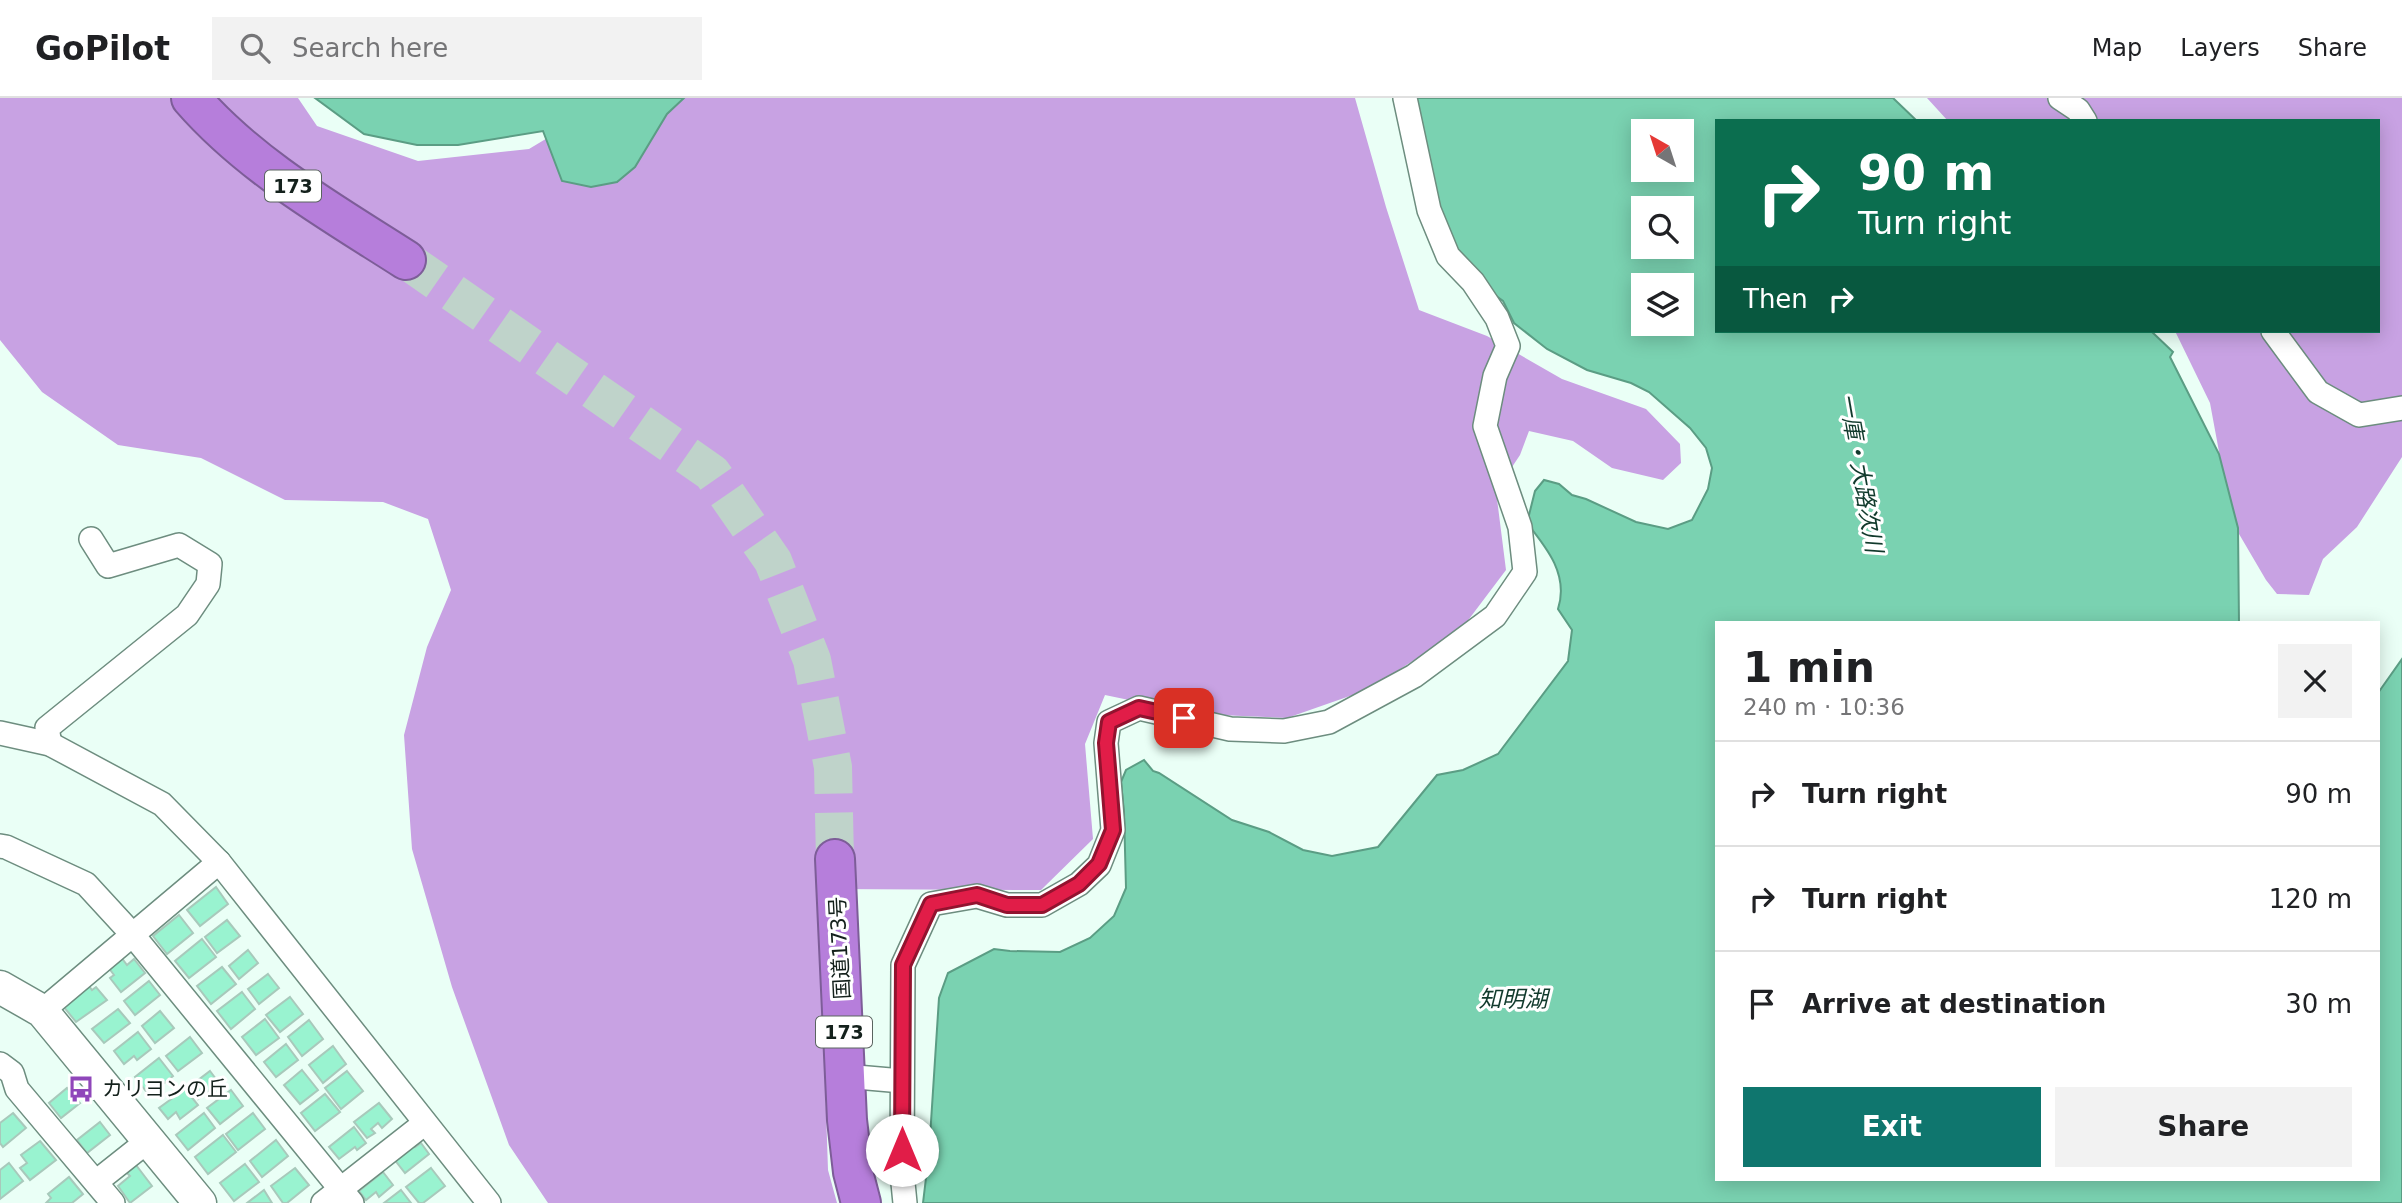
<!DOCTYPE html>
<html lang="en">
<head>
<meta charset="utf-8">
<style>
	:root { --surface:#fff; --page:#f2f2f2; --text:#202124; --muted:#757577; --line:#e0e0e0; --accent:#0f766e }
	body { margin:0; font-family:"DejaVu Sans","Noto Sans JP",sans-serif; background:var(--page); color:var(--text); height:100vh; display:flex; flex-direction:column; font-size:26px; white-space:nowrap }
	* { box-sizing:border-box; margin:0 }
	p { font-size:23px; color:var(--muted) }
	.icon { flex:none; width:38px; height:38px; fill:none; stroke:currentColor; stroke-width:2; stroke-linecap:round; stroke-linejoin:round }
	.map { position:relative; flex:1; overflow:hidden }
	.sheet { position:absolute; left:1715px; top:523px; width:665px; height:560px; display:flex; flex-direction:column; background:var(--surface); border-radius:0px; box-shadow:0 4px 18px #0003 }
	.sheet>* { flex:none }
	.guide { position:absolute; left:1715px; top:21px; width:665px; height:214px; border-radius:0px; box-shadow:0 4px 18px #0003; background:#0b6e4f; color:#fff; overflow:hidden }
	.needle { width:46px; rotate:321deg }
	.controls { position:absolute; left:1631px; top:21px; display:grid; gap:14px }
	.controls a { display:grid; place-items:center; width:63px; height:63px; border-radius:0px; background:var(--surface); box-shadow:0 4px 18px #0003; font-size:35px }
	.pin { position:absolute; display:grid; place-items:center; width:60px; height:60px; color:#fff; margin:-30px; border-radius:14px; box-shadow:0 4px 10px #0006 }
	.me { position:absolute; width:77px; margin:-38px; rotate:0deg; stroke-linejoin:round; filter:drop-shadow(0 0 5px #0008) }
	.turn { display:flex; align-items:center; gap:24px; height:147px; padding:0 28px; font-size:32px }
	.turn .icon { width:91px; height:91px; stroke-width:2.5 }
	.turn b { display:block; font-size:49px; line-height:60px }
	.then { display:flex; align-items:center; height:66px; padding:0 28px; background:#0003; gap:14px; font-size:26px }
	.round { display:grid; place-items:center; flex:none; width:74px; height:74px; border-radius:0px; background:var(--page) }
	.overview { display:flex; align-items:center; justify-content:space-between; height:119px; padding:0 28px }
	h1 { font-size:42px; font-weight:700; line-height:52px }
	.action { display:flex; gap:14px; margin-top:auto; padding:14px 28px }
	.action a { flex:1; height:80px; border-radius:0px; background:var(--accent); color:#fff; font-size:28px; font-weight:700; line-height:80px; text-align:center }
	.action a+a { background:var(--page); color:var(--text) }
	ul { padding:0; list-style:none }
	li { display:flex; align-items:center; gap:21px; height:105px; padding:0 28px; border-top:2px solid var(--line) }
	li div { flex:1 }
	li b { display:block; font-size:26px }
	li em { font-style:normal }
	header { display:flex; align-items:center; gap:42px; box-sizing:border-box; height:98px; padding:0 35px; background:var(--surface); border-bottom:2px solid var(--line) }
	header strong { font-size:33px }
	nav { display:flex; gap:38px; margin-inline-start:auto; font-size:24px }
	.search { width:490px; height:63px; background:var(--page); display:flex; align-items:center; gap:18px; box-sizing:border-box; padding:0 24px; border-radius:0px; color:var(--muted); font-size:26px }
	.map>svg:first-child { display:block }
	.forest { fill:#c8a2e3 }
	.water { fill:#7ad2b1; stroke:#5b9d84; stroke-width:2; fill-rule:evenodd }
	.building { fill:#99f3d0; stroke:#a8c9bb; stroke-width:2 }
	.lines { fill:none; stroke-linecap:round; stroke-linejoin:round }
	.highway-tunnel { stroke:#bfd3ca; stroke-width:38; stroke-dasharray:38 19; stroke-linecap:butt }
	.street-casing { stroke:#6d8d7f; stroke-width:26 }
	.secondary-casing { stroke:#6d8d7f; stroke-width:35 }
	.highway-casing { stroke:#7d5d98; stroke-width:42 }
	.street { stroke:#fff; stroke-width:23 }
	.secondary { stroke:#fff; stroke-width:32 }
	.highway { stroke:#b67edb; stroke-width:38 }
	.route-casing { stroke:#92132f; stroke-width:18 }
	.route { stroke:#e11d48; stroke-width:12 }
	.labels { text-anchor:middle; stroke-width:6; stroke-linejoin:round; paint-order:stroke }
	.shield { fill:#fff; stroke:#5a6460; stroke-width:2 }
	.shield-label { font-size:19px; font-weight:bold; fill:#14211c }
	.street-label { font-size:21px; fill:#14211c; stroke:#fff }
	.poi-label { font-size:21px; fill:#14211c; stroke:#fff; text-anchor:start }
	.water-label { font-size:23px; font-style:italic; fill:#113a2c; stroke:#fff }
</style>
</head>
<body>
<header>
<strong>GoPilot</strong>
<div class="search"><svg class="icon" aria-label="search" viewBox="0 0 24 24"><circle cx="10" cy="10" r="6"/><path d="M15 15l6 6"/></svg>Search here</div>
<nav><a>Map</a><a>Layers</a><a>Share</a></nav>
</header>
<div class="map">
<svg width="2402" height="1105" viewBox="0 0 2402 1105">
	<rect width="100%" height="100%" fill="#eafff6"/>
	<g class="forest">
		<polygon points="0,0 298,0 317,28 418,63 529,51 614,0 1355,0 1386,109 1419,212 1487,238 1562,281 1646,311 1680,346 1681,365 1663,382 1612,370 1573,343 1529,333 1520,357 1496,393 1506,472 1460,533 1367,592 1287,620 1196,616 1105,597 1085,646 1093,741 1041,792 827,791 823,924 828,1072 837,1105 548,1105 509,1047 452,889 412,751 404,637 427,549 451,492 428,421 383,404 285,402 201,360 118,347 42,294 0,242"/>
		<polygon points="1927,0 2402,0 2402,359 2357,429 2323,461 2309,497 2277,496 2266,482 2232,424 2210,305 2175,233 2378,233 2378,23 1948,23"/>
	</g>
	<g class="water">
		<polygon points="315,0 684,0 667,16 635,69 617,84 591,89 562,83 543,33 458,47 417,47 364,36"/>
		<path d="M1393,0H1893L1917,23H1717V233H2151L2173,254L2170,259L2219,356L2238,430L2239,525H1717V1082H2378V595L2402,561V1105H923L929,1055L939,900L948,875L994,851L1010,853L1060,854L1090,840L1114,818L1126,790L1124,714L1121,684L1126,672L1144,662L1153,673L1159,675L1232,722L1269,734L1303,752L1332,758L1378,749L1437,677L1463,672L1498,656L1568,563L1572,532L1558,511C1569,477 1547,450 1527,425L1535,393L1544,382L1559,386L1572,397L1586,401L1636,424L1668,431L1692,422L1708,391L1712,370L1706,350L1690,330L1649,294L1631,285L1587,272L1547,251L1514,225L1503,203L1445,161L1429,134ZM1643,33H1682V72H1643ZM1643,110H1682V149H1643ZM1643,187H1682V226H1643Z"/>
	</g>
	<g class="building">
		<polygon points="216,789 228,806 200,828 187,812"/>
		<polygon points="179,817 193,835 167,856 153,838"/>
		<polygon points="227,822 240,838 217,855 205,839"/>
		<polygon points="202,841 216,859 189,880 175,863"/>
		<polygon points="248,852 258,865 239,881 229,868"/>
		<polygon points="121,859 127,867 134,861 145,875 121,894 110,880 114,877 108,869"/>
		<polygon points="222,869 236,886 211,906 197,888"/>
		<polygon points="268,876 279,890 259,906 248,891"/>
		<polygon points="149,883 160,897 135,917 124,903"/>
		<polygon points="89,888 92,892 96,889 107,902 76,924 63,908"/>
		<polygon points="242,894 255,911 231,931 217,913"/>
		<polygon points="290,899 303,916 280,934 266,917"/>
		<polygon points="118,911 130,925 104,945 92,931"/>
		<polygon points="160,913 174,930 155,945 142,928"/>
		<polygon points="265,921 279,940 256,957 242,939"/>
		<polygon points="309,922 323,941 302,958 288,939"/>
		<polygon points="138,934 151,951 137,962 134,958 124,966 114,953"/>
		<polygon points="190,939 202,955 178,973 166,958"/>
		<polygon points="286,946 298,962 276,979 264,964"/>
		<polygon points="333,948 346,966 323,985 309,967"/>
		<polygon points="159,960 173,978 149,997 135,979"/>
		<polygon points="302,972 318,992 300,1006 284,987"/>
		<polygon points="210,973 219,985 198,1001 189,989"/>
		<polygon points="347,973 363,993 341,1011 325,990"/>
		<polygon points="67,990 80,1005 61,1020 49,1005"/>
		<polygon points="185,991 198,1007 180,1021 176,1014 168,1021 159,1010"/>
		<polygon points="231,992 243,1008 220,1026 207,1010"/>
		<polygon points="325,996 340,1014 315,1033 301,1015"/>
		<polygon points="379,1005 392,1021 382,1030 378,1025 371,1031 375,1035 367,1040 354,1024"/>
		<polygon points="13,1015 26,1030 3,1049 0,1045 0,1025"/>
		<polygon points="204,1015 215,1030 188,1052 176,1037"/>
		<polygon points="253,1015 265,1031 238,1052 226,1036"/>
		<polygon points="100,1024 110,1037 87,1055 77,1042"/>
		<polygon points="354,1029 366,1045 357,1052 355,1049 339,1061 329,1049"/>
		<polygon points="223,1037 236,1054 208,1076 195,1059"/>
		<polygon points="276,1042 288,1058 262,1079 250,1063"/>
		<polygon points="40,1043 56,1062 30,1082 20,1070 27,1065 21,1057"/>
		<polygon points="421,1045 429,1056 405,1075 394,1061 413,1046 415,1049"/>
		<polygon points="9,1065 23,1083 0,1101 0,1072"/>
		<polygon points="245,1066 259,1084 234,1103 220,1085"/>
		<polygon points="136,1067 152,1088 130,1105 118,1088 130,1078 127,1075"/>
		<polygon points="295,1070 309,1087 287,1105 283,1105 271,1088"/>
		<polygon points="431,1070 445,1088 423,1105 419,1105 406,1089"/>
		<polygon points="383,1074 393,1087 379,1099 376,1094 366,1102 359,1093"/>
		<polygon points="69,1079 83,1096 72,1105 46,1105 51,1100 48,1096"/>
		<polygon points="264,1092 272,1105 247,1105"/>
		<polygon points="401,1092 411,1105 384,1105"/>
	</g>
	<g class="lines">
		<polyline class="highway-tunnel" points="406,162 712,375 773,463 812,562 833,669 835,761"/>
		<g class="street-casing">
			<g id="street">
				<polyline points="2060,0 2078,12 2085,23"/>
				<polyline points="2273,233 2318,294 2359,317 2402,310"/>
				<polyline points="0,635 50,646 162,706 219,764 489,1105"/>
				<polyline points="50,646 47,630 187,517 208,486 210,466 179,447 108,468 91,441"/>
				<polyline points="0,748 6,749 86,786 132,836 352,1105"/>
				<polyline points="42,913 219,764"/>
				<polyline points="0,966 12,975 17,991 113,1105"/>
				<polyline points="845,978 902,983"/>
				<polyline points="96,1084 149,1042"/>
				<polyline points="323,1105 425,1025"/>
				<polyline points="905,1105 902,1075 903,867 931,806 977,798 1007,807 1042,807 1079,786 1099,767 1113,732 1106,645 1109,624 1139,610 1230,631 1284,633 1329,624 1414,578 1495,518 1525,474 1520,429 1485,328 1495,278 1508,248 1497,220 1473,184 1448,158 1429,112 1405,0"/>
			</g>
		</g>
		<g class="secondary-casing">
			<polyline id="secondary" points="0,889 42,913 200,1105"/>
		</g>
		<g class="highway-casing">
			<g id="highway">
				<path d="M191,0C250,68 331,114 406,162"/>
				<polyline points="835,761 847,1022 853,1074 861,1105"/>
			</g>
		</g>
		<use href="#street" class="street"/>
		<use href="#secondary" class="secondary"/>
		<use href="#highway" class="highway"/>
	</g>
	<g class="lines">
		<g class="route-casing">
			<polyline id="route" points="902,1052 903,867 931,806 977,797 1007,807 1042,807 1079,786 1099,766 1113,732 1106,645 1109,624 1139,610 1184,620"/>
		</g>
		<use href="#route" class="route"/>
	</g>
	<defs>
		<g id="bus-bare" transform="scale(2.1)"><path d="M-5-6H5V4H4V6H2V4H-2V6H-4V4H-5ZM-3.5-4V0h7V-4ZM-3.5 1.2v1.5H-2V1.2ZM2 1.2v1.5H3.5V1.2Z" fill="#8f47ba" stroke="#fff" stroke-width="2.5" paint-order="stroke"/></g>
	</defs>
	<g fill-rule="evenodd">
		<use href="#bus-bare" x="81" y="991"/>
	</g>
	<g class="labels">
		<g class="shield">
			<rect x="265" y="72.5" width="56" height="31" rx="5"/>
			<rect x="816" y="918.5" width="56" height="31" rx="5"/>
		</g>
		<g class="shield-label">
			<text x="293" y="95">173</text>
			<text x="844" y="941">173</text>
		</g>
		<g class="street-label">
			<text transform="translate(840 850) rotate(-93)" y="7">国道173号</text>
		</g>
		<g class="poi-label">
			<text x="102" y="998">カリヨンの丘</text>
		</g>
		<g class="water-label">
			<text transform="translate(1861 375) rotate(80)" y="8">一庫・大路次川</text>
			<text x="1513" y="909">知明湖</text>
		</g>
	</g>
</svg>
<div class="controls">
<a><svg class="needle" viewBox="-14 -14 28 28"><path d="M0-13l5 13h-10z" fill="#e53935"/><path d="M0 13l5-13h-10z" fill="#757577"/></svg></a>
<a><svg class="icon" aria-label="search" viewBox="0 0 24 24"><circle cx="10" cy="10" r="6"/><path d="M15 15l6 6"/></svg></a>
<a><svg class="icon" aria-label="layers" viewBox="0 0 24 24"><path d="M12 4l9 5-9 5-9-5zM3 14l9 5 9-5"/></svg></a>
</div>
<div class="pin" style="left:1184px;top:620px;background:#d93025"><svg class="icon" aria-label="arrive" viewBox="0 0 24 24"><path d="M6 21V4h12l-3 4 3 4H6"/></svg></div>
<svg class="me" style="left:902px;top:1052px" viewBox="-20 -20 40 40"><circle r="19" fill="#fff"/><path d="M0-13L10 11 0 6-10 11z" fill="#e11d48"/></svg>
<div class="guide">
<div class="turn"><svg class="icon" aria-label="right" viewBox="0 0 24 24"><path d="M7 20v-9h11M14 6l5 5-5 5"/></svg><div><b>90 m</b>Turn right</div></div>
<div class="then">Then<svg class="icon" aria-label="right" viewBox="0 0 24 24"><path d="M7 20v-9h11M14 6l5 5-5 5"/></svg></div>
</div>
<section class="sheet">
<div class="overview"><div><h1>1 min</h1><p>240 m · 10:36</p></div><a class="round"><svg class="icon" aria-label="close" viewBox="0 0 24 24"><path d="M6 6l12 12M18 6L6 18"/></svg></a></div>
<ul>
<li><svg class="icon" aria-label="right" viewBox="0 0 24 24"><path d="M7 20v-9h11M14 6l5 5-5 5"/></svg><div><b>Turn right</b></div><em>90 m</em></li>
<li><svg class="icon" aria-label="right" viewBox="0 0 24 24"><path d="M7 20v-9h11M14 6l5 5-5 5"/></svg><div><b>Turn right</b></div><em>120 m</em></li>
<li><svg class="icon" aria-label="arrive" viewBox="0 0 24 24"><path d="M6 21V4h12l-3 4 3 4H6"/></svg><div><b>Arrive at destination</b></div><em>30 m</em></li>
</ul>
<div class="action"><a>Exit</a><a>Share</a></div>
</section>
</div>
</body>
</html>
